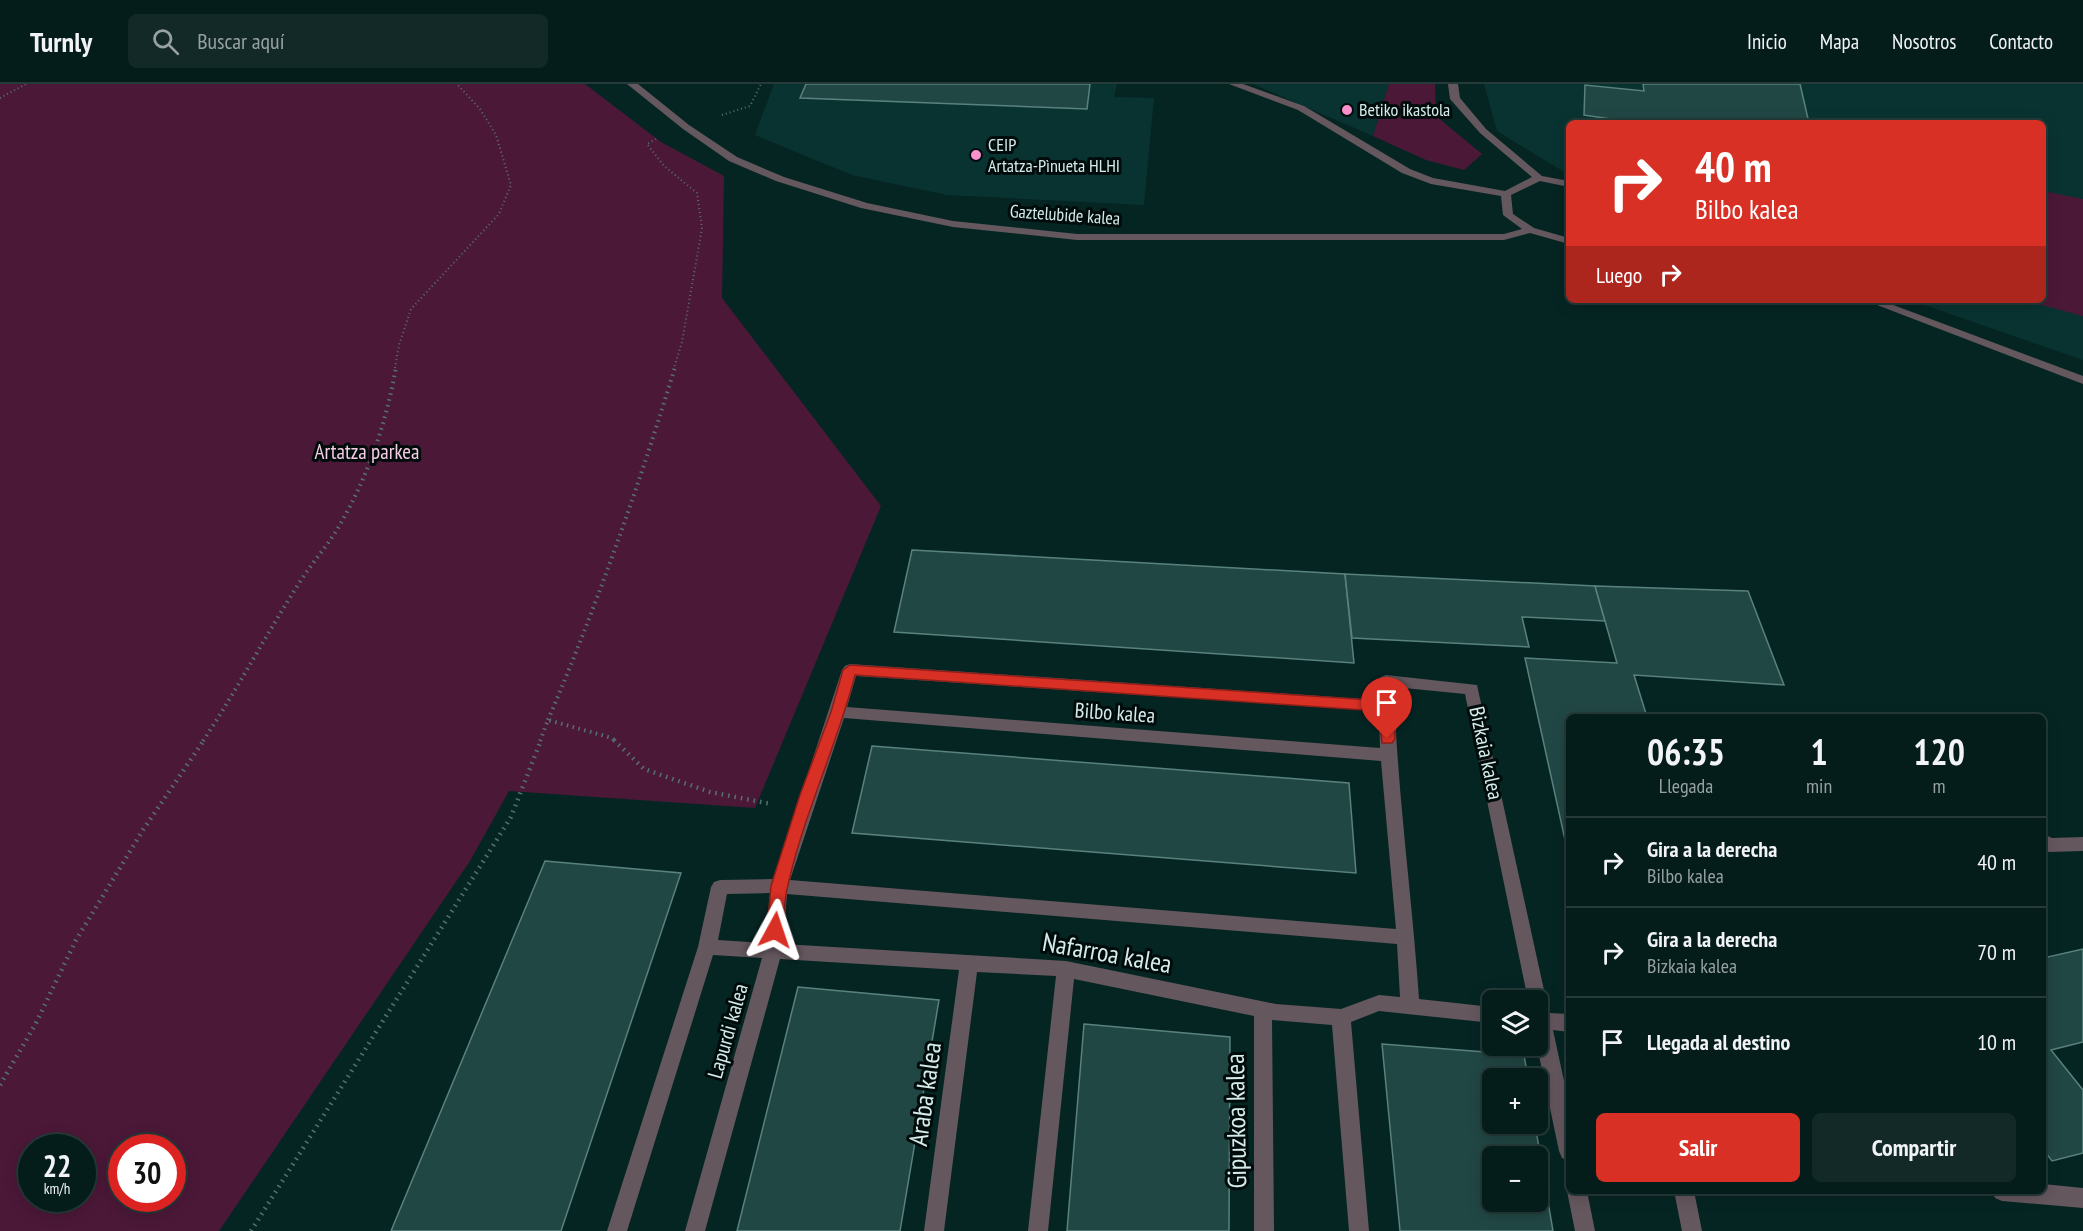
<!DOCTYPE html>
<html lang="es">
<head>
<meta charset="utf-8">
<style>
	:root { --surface:#041c1a; --page:#122927; --text:#f1f3f6; --muted:#97a1a2; --line:#253a39; --accent:#d93025 }
	body { margin:0; font-family:"PT Sans Narrow",sans-serif; background:var(--page); color:var(--text); height:100vh; display:flex; flex-direction:column; font-size:22px; white-space:nowrap }
	* { box-sizing:border-box; margin:0 }
	p { font-size:20px; color:var(--muted) }
	.icon { flex:none; width:33px; height:33px; fill:none; stroke:currentColor; stroke-width:2; stroke-linecap:round; stroke-linejoin:round }
	.map { position:relative; flex:1; overflow:hidden }
	.panel { position:absolute; left:1566px; top:630px; width:480px; height:480px; display:flex; flex-direction:column; background:var(--surface); border-radius:9px; box-shadow:0 3px 15px #0003,0 0 0 2px var(--line) }
	.panel>* { flex:none }
	.hud { position:absolute; left:1566px; top:36px; width:480px; height:183px; border-radius:9px; box-shadow:0 3px 15px #0003,0 0 0 2px var(--line); background:#d93025; color:#fff; overflow:hidden }
	.buttons { position:absolute; left:1482px; top:906px; display:grid; gap:12px }
	.buttons a { display:grid; place-items:center; width:66px; height:66px; border-radius:9px; background:var(--surface); box-shadow:0 3px 15px #0003,0 0 0 2px var(--line); font-size:30px }
	.speed { position:absolute; left:18px; top:1050px; display:flex; gap:12px; font-size:30px; font-weight:700; text-align:center }
	.speed>* { display:grid; place-content:center; width:78px; height:78px; border-radius:50%; background:var(--surface); box-shadow:0 3px 15px #0003,0 0 0 2px var(--line); line-height:1 }
	.speed small { font-size:15px; font-weight:400 }
	.speed .limit { border:9px solid #d22; background:#fff; color:#111 }
	.pin { position:absolute; display:grid; place-items:center; width:51px; height:51px; color:#fff; margin:-62px -26px; border-radius:50% 50% 50% 0; rotate:-45deg; box-shadow:0 0 6px #0007 }
	.pin .icon { rotate:45deg }
	.me { position:absolute; width:66px; margin:-33px; rotate:5deg; stroke-linejoin:round; filter:drop-shadow(0 0 4px #0008) }
	.turn { display:flex; align-items:center; gap:21px; height:126px; padding:0 30px; font-size:27px }
	.turn .icon { width:78px; height:78px; stroke-width:2.5 }
	.turn b { display:block; font-size:42px; line-height:51px }
	.then { display:flex; align-items:center; height:57px; padding:0 30px; background:#0003; gap:12px; font-size:22px }
	.eta { display:flex; justify-content:space-evenly; align-items:center; height:102px; text-align:center }
	.eta b { font-size:36px; font-weight:700; line-height:42px }
	.primary-button { display:flex; gap:12px; margin-top:auto; padding:12px 30px }
	.primary-button a { flex:1; height:69px; border-radius:9px; background:var(--accent); color:#fff; font-size:24px; font-weight:700; line-height:69px; text-align:center }
	.primary-button a+a { background:var(--page); color:var(--text) }
	ul { padding:0; list-style:none }
	li { display:flex; align-items:center; gap:18px; height:90px; padding:0 30px; border-top:2px solid var(--line) }
	li div { flex:1 }
	li b { display:block; font-size:22px }
	li em { font-style:normal }
	header { display:flex; align-items:center; gap:36px; box-sizing:border-box; height:84px; padding:0 30px; background:var(--surface); border-bottom:2px solid var(--line) }
	header strong { font-size:28px }
	nav { display:flex; gap:33px; margin-inline-start:auto; font-size:21px }
	.search { width:420px; height:54px; background:var(--page); display:flex; align-items:center; gap:15px; box-sizing:border-box; padding:0 21px; border-radius:9px; color:var(--muted); font-size:22px }
	.map>svg:first-child { display:block }
	.built { fill:#093331 }
	.green { fill:#4c1838; fill-rule:evenodd }
	.building { fill:#214744; stroke:#59827e; stroke-width:1.5; fill-rule:evenodd }
	.lines { fill:none; stroke-linecap:round; stroke-linejoin:round }
	.path-far2 { stroke:#567270; stroke-width:2; stroke-dasharray:1 3; stroke-linecap:butt }
	.path-far1 { stroke:#567270; stroke-width:4; stroke-dasharray:1.5 4.5; stroke-linecap:butt }
	.path { stroke:#567270; stroke-width:4.5; stroke-dasharray:1.5 5; stroke-linecap:butt }
	.street { fill:#65575e; fill-rule:evenodd }
	.route { fill:#d93025; stroke:#8d1f18; stroke-width:1.5 }
	.poi-dot { fill:#f890cb; stroke:#000c0b; stroke-width:2 }
	.labels { text-anchor:middle; stroke-width:6; stroke-linejoin:round; paint-order:stroke }
	.far-poi-label { font-size:18px; fill:#d6ecea; stroke:#000c0b; text-anchor:start }
	.far-street-label { font-size:18px; fill:#d6ecea; stroke:#000c0b }
	.park-label { font-size:21px; fill:#f6cce2; stroke:#000c0b }
	.street-label { font-size:21px; fill:#d6ecea; stroke:#000c0b }
	.near-street-label { font-size:26px; fill:#d6ecea; stroke:#000c0b }
</style>
</head>
<body>
<header>
<strong>Turnly</strong>
<div class="search"><svg class="icon" aria-label="search" viewBox="0 0 24 24"><circle cx="10" cy="10" r="6"/><path d="M15 15l6 6"/></svg>Buscar aquí</div>
<nav><a>Inicio</a><a>Mapa</a><a>Nosotros</a><a>Contacto</a></nav>
</header>
<div class="map">
<svg width="2083" height="1147" viewBox="0 0 2083 1147">
	<rect width="100%" height="100%" fill="#052523"/>
	<g class="built">
		<polygon points="774,0 1117,0 1114,13 1154,14 1144,121 947,111 852,91 755,51"/>
		<polygon points="1253,0 1389,0 1373,52"/>
		<polygon points="1484,0 2083,0 2083,276 1910,216 2043,216 2043,39 1569,39 1569,91 1497,47"/>
	</g>
	<g class="green">
		<path d="M0,0H585L661,58L724,92L722,214L881,422L755,724L509,707L470,777L219,1147H0ZM32,1064H82V1114H32ZM122,1064H172V1114H122Z"/>
		<polygon points="1389,0 1435,0 1436,32 1482,70 1464,86 1426,76 1373,52"/>
		<polygon points="2043,107 2083,115 2083,232 2024,216 2043,216"/>
	</g>
	<g class="building">
		<polygon points="806,0 1090,0 1087,25 800,14"/>
		<polygon points="1643,0 1800,0 1809,39 1638,39 1584,31 1585,1 1644,7"/>
		<polygon points="912,466 1345,490 1354,579 894,548"/>
		<polygon points="1345,490 1595,502 1605,537 1522,533 1529,563 1352,554"/>
		<polygon points="1595,502 1748,507 1784,601 1634,591 1647,633 1569,633 1569,774 1525,574 1617,579"/>
		<polygon points="872,662 1349,699 1356,789 852,749"/>
		<polygon points="545,777 681,789 561,1147 391,1147"/>
		<polygon points="2083,865 2083,958 2051,966 2083,1006 2083,1069 2052,1077 2043,1065 2043,874"/>
		<polygon points="798,903 939,916 900,1147 737,1147"/>
		<polygon points="1084,940 1230,953 1229,1147 1067,1147"/>
		<path d="M1382,960L1524,971L1528,994H1492V1040H1535L1553,1147H1400ZM1492,1072H1538V1118H1492Z"/>
	</g>
	<g class="lines">
		<g class="path-far2">
			<polyline points="0,14 26,0"/>
			<polyline points="722,31 750,22 761,0"/>
			<polyline points="656,55 647,60 664,82 697,109 702,144 682,258 674,284"/>
			<polyline points="395,284 399,261 411,225 499,130 511,101 496,51 480,25 457,0"/>
		</g>
		<g class="path-far1">
			<path d="M548,636C597,521 639,402 675,283"/>
			<path d="M203,657C237,606 265,552 298,501C309,483 323,467 335,449C366,398 386,341 396,283"/>
			<polyline points="540,657 548,636 612,654 615,657"/>
		</g>
		<g class="path">
			<polyline points="614,656 644,685 710,708 771,720"/>
			<polyline points="0,1001 35,941 76,856 143,746 204,656"/>
			<polyline points="251,1147 511,733 541,656"/>
		</g>
		<g class="street">
			<polygon points="627,0 638,0 689,41 737,73 784,93 867,119 953,137 1077,150 1504,150 1522,145 1503,131 1501,112 1431,100 1402,89 1298,26 1229,0 1243,0 1304,22 1410,85 1433,94 1505,107 1532,93 1480,49 1450,15 1448,0 1458,0 1460,14 1486,45 1542,92 1569,97 1569,103 1540,97 1511,111 1513,130 1534,144 1569,154 1569,160 1530,149 1504,156 1077,156 953,143 861,124 776,97 729,77 683,45"/>
			<polygon points="1864,216 1880,216 2083,292 2083,300"/>
			<path d="M850,580L1379,616L1378,597L1381,593L1386,591L1477,601L1549,929L1569,930V948L1553,946L1569,1020V1077L1562,1074L1559,1067L1537,962L1538,916H1528L1465,610L1394,603C1397,707 1412,811 1419,915L1492,923V939L1379,927L1351,938L1369,1147H1349L1332,941L1272,936L1274,1147H1254V932L1074,895L1048,1147H1028L1056,892L977,888L944,1147H924L959,886L780,875L705,1147H685L762,874L713,871L627,1147H607L698,863L711,803L714,798L720,796L773,795L842,586L845,582ZM856,592L1379,627L1380,664L847,623ZM844,634L1381,677L1396,845L790,796ZM770,809L765,859L718,856L727,810ZM787,810L1397,860L1400,913L1379,911L1341,925L1276,920L1066,877L783,860Z"/>
			<polygon points="2043,750 2052,754 2083,753 2083,767 2049,768 2043,766"/>
			<polygon points="2043,1100 2083,1104 2083,1124 2002,1117 1995,1114 1992,1107 2043,1107"/>
			<polygon points="1569,1102 1569,1107 1587,1107 1595,1147 1575,1147 1567,1107"/>
			<polygon points="1674,1107 1694,1107 1702,1147 1682,1147"/>
		</g>
	</g>
	<path class="route" d="M850,581L1386,617L1393,622L1395,655L1392,659H1382L1379,627L855,591C837,662 804,729 788,801C784,815 784,831 783,846L781,851L775,853L769,851L767,846L771,802L800,711L831,628L843,586Z"/>
	<g class="poi-dot">
		<circle cx="1347" cy="26" r="6"/>
		<circle cx="976" cy="71" r="6"/>
	</g>
	<g class="labels">
		<g class="far-poi-label">
			<text x="1359" y="32">Betiko ikastola</text>
			<text x="988" y="67">CEIP<tspan x="988" dy="21">Artatza-Pìnueta HLHI</tspan></text>
		</g>
		<g class="far-street-label">
			<text transform="translate(1065 131) rotate(4)" y="6">Gaztelubide kalea</text>
		</g>
		<g class="park-label">
			<text x="367" y="375">Artatza parkea</text>
		</g>
		<g class="street-label">
			<text transform="translate(1115 629) rotate(4)" y="7">Bilbo kalea</text>
			<text transform="translate(1486 669) rotate(78)" y="7">Bizkaia kalea</text>
			<text transform="translate(728 947) rotate(-74)" y="7">Lapurdi kalea</text>
		</g>
		<g class="near-street-label">
			<text transform="translate(1107 869) rotate(10)" y="9">Nafarroa kalea</text>
			<text transform="translate(925 1010) rotate(-82)" y="9">Araba kalea</text>
			<text transform="translate(1236 1037) rotate(-91)" y="9">Gipuzkoa kalea</text>
		</g>
	</g>
</svg>
<div class="buttons">
<a><svg class="icon" aria-label="layers" viewBox="0 0 24 24"><path d="M12 4l9 5-9 5-9-5zM3 14l9 5 9-5"/></svg></a>
<a>+</a>
<a>−</a>
</div>
<div class="speed"><div>22<small>km/h</small></div><div class="limit">30</div></div>
<div class="pin" style="left:1387px;top:655px;background:#d93025"><svg class="icon" aria-label="arrive" viewBox="0 0 24 24"><path d="M6 21V4h12l-3 4 3 4H6"/></svg></div>
<svg class="me" style="left:775px;top:846px" viewBox="-20 -20 40 40"><path d="M0-17L14 15 0 8-14 15z" fill="#d93025" stroke="#fff" stroke-width="4"/></svg>
<div class="hud">
<div class="turn"><svg class="icon" aria-label="right" viewBox="0 0 24 24"><path d="M7 20v-9h11M14 6l5 5-5 5"/></svg><div><b>40 m</b>Bilbo kalea</div></div>
<div class="then">Luego<svg class="icon" aria-label="right" viewBox="0 0 24 24"><path d="M7 20v-9h11M14 6l5 5-5 5"/></svg></div>
</div>
<section class="panel">
<div class="eta">
<div><b>06:35</b><p>Llegada</p></div>
<div><b>1</b><p>min</p></div>
<div><b>120</b><p>m</p></div>
</div>
<ul>
<li><svg class="icon" aria-label="right" viewBox="0 0 24 24"><path d="M7 20v-9h11M14 6l5 5-5 5"/></svg><div><b>Gira a la derecha</b><p>Bilbo kalea</p></div><em>40 m</em></li>
<li><svg class="icon" aria-label="right" viewBox="0 0 24 24"><path d="M7 20v-9h11M14 6l5 5-5 5"/></svg><div><b>Gira a la derecha</b><p>Bizkaia kalea</p></div><em>70 m</em></li>
<li><svg class="icon" aria-label="arrive" viewBox="0 0 24 24"><path d="M6 21V4h12l-3 4 3 4H6"/></svg><div><b>Llegada al destino</b></div><em>10 m</em></li>
</ul>
<div class="primary-button"><a>Salir</a><a>Compartir</a></div>
</section>
</div>
</body>
</html>
